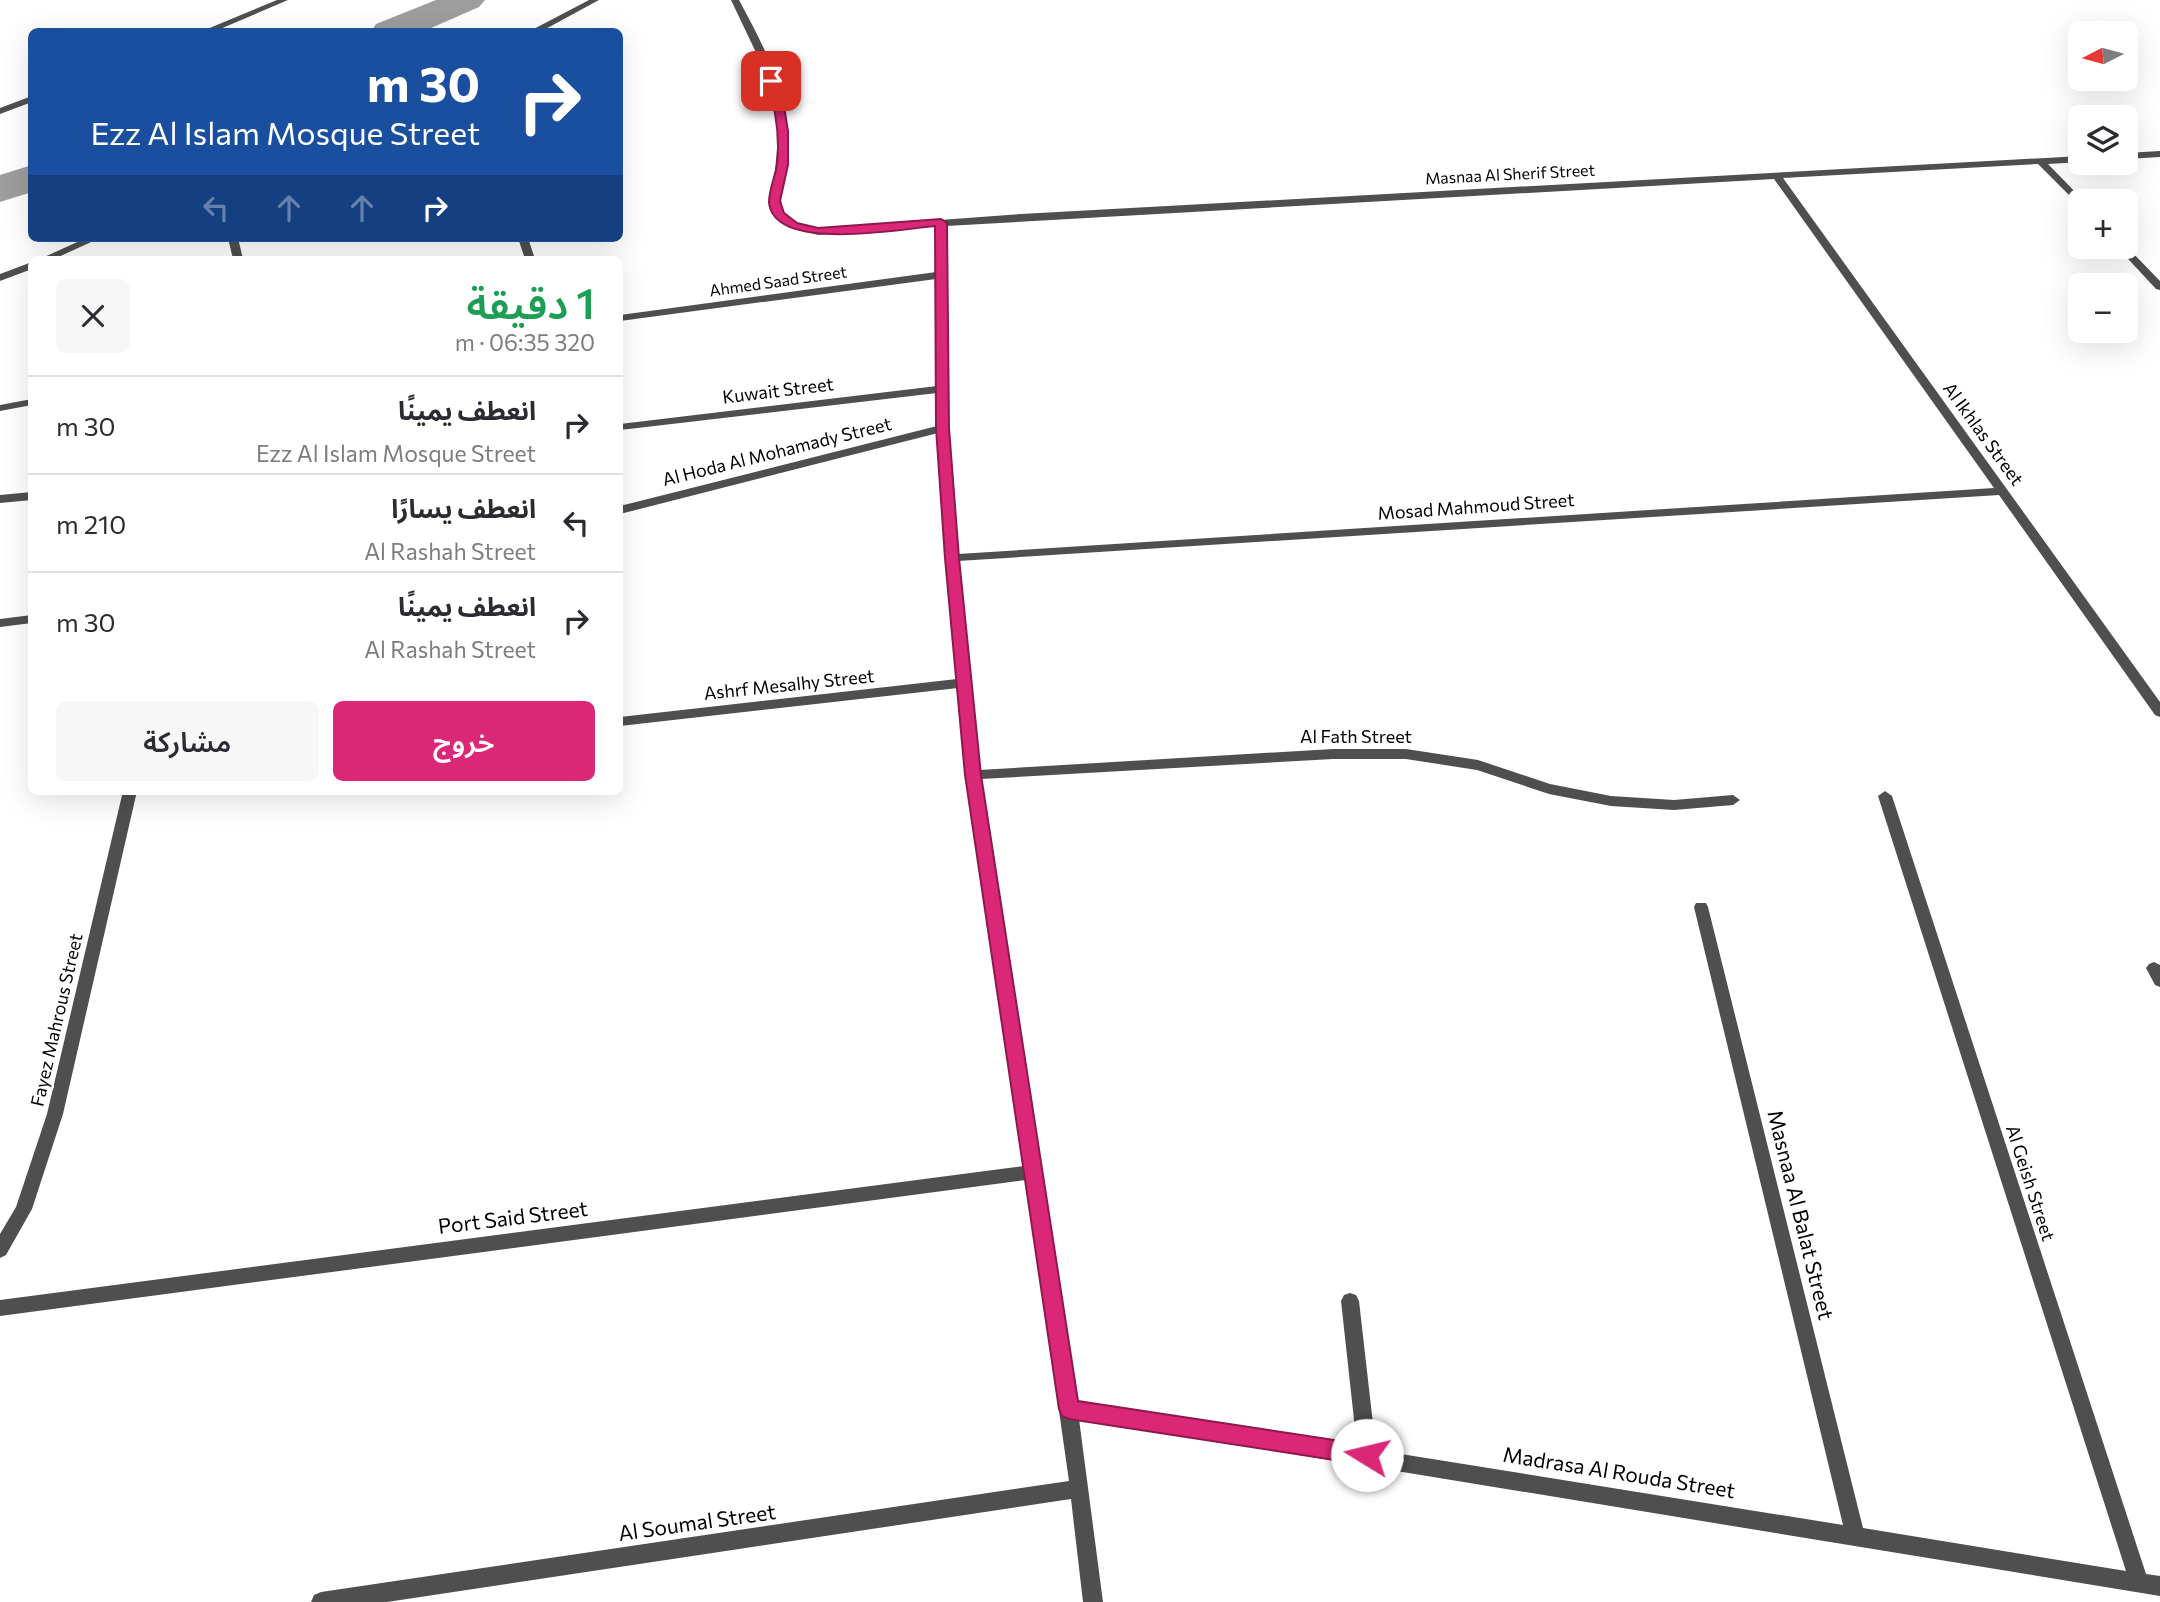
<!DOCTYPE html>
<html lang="ar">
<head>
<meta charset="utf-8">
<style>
	:root { --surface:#fff; --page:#f7f7f7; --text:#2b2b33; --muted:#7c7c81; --line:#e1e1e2; --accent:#db2777 }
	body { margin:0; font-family:Commissioner,"Noto Sans Arabic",sans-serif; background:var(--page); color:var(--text); direction:rtl; height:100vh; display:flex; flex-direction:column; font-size:26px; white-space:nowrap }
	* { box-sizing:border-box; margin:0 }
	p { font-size:23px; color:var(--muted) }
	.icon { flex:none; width:38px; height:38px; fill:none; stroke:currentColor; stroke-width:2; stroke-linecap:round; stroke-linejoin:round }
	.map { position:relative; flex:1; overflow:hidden; direction:ltr }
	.panel { position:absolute; left:28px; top:256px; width:595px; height:539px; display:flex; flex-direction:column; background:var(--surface); border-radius:10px; box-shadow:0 7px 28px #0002; direction:rtl }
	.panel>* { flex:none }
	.top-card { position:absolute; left:28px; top:28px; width:595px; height:214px; border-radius:10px; box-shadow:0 7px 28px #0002; direction:rtl; background:#1a4fa0; color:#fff; overflow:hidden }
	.needle { width:46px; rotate:264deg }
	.tools { position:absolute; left:2068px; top:21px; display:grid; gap:14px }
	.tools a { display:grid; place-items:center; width:70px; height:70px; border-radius:10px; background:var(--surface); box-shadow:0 7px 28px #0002; font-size:35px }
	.pin { position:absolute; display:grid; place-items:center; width:60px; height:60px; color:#fff; margin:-30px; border-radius:14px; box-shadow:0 4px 10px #0006 }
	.me { position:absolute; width:77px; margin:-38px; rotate:279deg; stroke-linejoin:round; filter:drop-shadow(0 0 5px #0008) }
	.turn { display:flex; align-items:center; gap:24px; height:147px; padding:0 28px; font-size:32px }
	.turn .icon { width:91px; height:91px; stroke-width:2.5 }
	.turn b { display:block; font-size:49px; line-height:60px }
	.lanes { display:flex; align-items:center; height:66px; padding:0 28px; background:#0003; justify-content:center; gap:35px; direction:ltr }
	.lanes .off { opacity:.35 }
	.round { display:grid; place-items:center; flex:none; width:74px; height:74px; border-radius:10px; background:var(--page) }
	.head { display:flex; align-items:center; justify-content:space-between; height:119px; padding:0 28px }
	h1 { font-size:42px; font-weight:600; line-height:52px; color:#1e9e55 }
	.cta { display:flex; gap:14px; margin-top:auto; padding:14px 28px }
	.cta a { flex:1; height:80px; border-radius:10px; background:var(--accent); color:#fff; font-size:28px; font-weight:600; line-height:80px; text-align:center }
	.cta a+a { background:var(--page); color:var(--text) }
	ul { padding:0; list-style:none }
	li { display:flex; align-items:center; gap:21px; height:98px; padding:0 28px; border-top:2px solid var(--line) }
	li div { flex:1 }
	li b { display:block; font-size:26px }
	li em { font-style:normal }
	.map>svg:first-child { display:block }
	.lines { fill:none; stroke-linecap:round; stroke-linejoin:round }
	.canal { fill:#9d9d9d; fill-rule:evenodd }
	.minor { fill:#4f4f4f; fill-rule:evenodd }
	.tertiary { fill:#4f4f4f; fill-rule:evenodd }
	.route { fill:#db2777; stroke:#8e194d; stroke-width:2 }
	.labels { text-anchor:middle; stroke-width:5; stroke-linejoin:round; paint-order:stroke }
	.far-street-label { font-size:16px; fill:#000; stroke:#fff }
	.street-label { font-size:18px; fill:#000; stroke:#fff }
	.near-street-label { font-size:21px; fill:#000; stroke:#fff }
</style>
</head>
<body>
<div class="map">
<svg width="2160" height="1602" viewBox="0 0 2160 1602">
	<rect width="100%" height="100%" fill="#fff"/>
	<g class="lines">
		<g class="canal">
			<polygon points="436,0 485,0 479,7 422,32 371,32 376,24"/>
			<polygon points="32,165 32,192 0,202 0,175"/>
		</g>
		<g class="minor">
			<polygon points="589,0 599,0 540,32 528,32"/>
			<path d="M731,0H739C761,41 785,85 788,133C789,159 775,189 784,214L795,223L818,229L1021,214L2081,156V162L2048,164L2084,201H2081V207L2038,164L1783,178L2160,702V717L2155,715L1999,495L958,561L979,770L1333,749H1406L1478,760L1550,784L1611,796L1674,800L1733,795L1740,800L1733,805L1674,810L1611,806L1549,794L1477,770L1406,759H1333L981,779L1077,1402L1357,1447L1341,1301L1344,1295L1350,1293L1356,1295L1359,1301L1376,1450L1843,1525L1694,907L1696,903H1706L1708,907L1863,1528L2126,1571L1878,796L1885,791L1892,796L2146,1574L2160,1576V1596L1079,1419L1103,1602H1083L1071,1499L387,1602H311L314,1595L321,1592L1069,1481L1026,1180L0,1316V1300L1024,1166L966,775L958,688L620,726V717L957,679L938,433L620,514V506L937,426V393L620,430V424L937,386L936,279L620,321V315L936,272V226L818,235L788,227L776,217L772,200L778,140L776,114L761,63ZM1774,179L1994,488L958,554L949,428L946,226Z"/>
			<polygon points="2160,151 2160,157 2126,159 2126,153"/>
			<polygon points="86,238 100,238 54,259 40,259"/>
			<polygon points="228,238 238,238 243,259 233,259"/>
			<polygon points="518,238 528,238 535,259 525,259"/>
			<polygon points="2126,246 2160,281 2160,290 2156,289 2117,247"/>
			<polygon points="32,262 32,269 0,281 0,274"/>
			<polygon points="32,399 32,405 0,411 0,405"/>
			<polygon points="32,492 32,500 0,503 0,495"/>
			<polygon points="32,615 32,623 0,627 0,619"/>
			<polygon points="123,791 137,791 63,1114 32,1209 6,1255 0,1258 0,1234 16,1207 47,1114"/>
			<polygon points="2154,962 2160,965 2160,987 2155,985 2146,968 2149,964"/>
		</g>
		<g class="tertiary">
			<polygon points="277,0 288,0 213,32 200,32"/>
			<polygon points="32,96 32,102 0,114 0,108"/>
		</g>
	</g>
	<path class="route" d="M771,78L776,81L783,100L788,131V165L780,201L784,213L797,223L818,228L941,219L947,223L949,428L959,558L981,775L1078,1401L1367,1445L1374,1448L1378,1455L1374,1462L1367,1465L1069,1419L1062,1416L1059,1409L965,775L945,558L936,428L935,226C901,229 773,253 769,202C769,190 775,177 777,165C780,136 776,108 766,81Z"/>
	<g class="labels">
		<g class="far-street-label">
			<text transform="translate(1510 174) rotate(-3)" y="6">Masnaa Al Sherif Street</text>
			<text transform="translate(778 281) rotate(-8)" y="6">Ahmed Saad Street</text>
		</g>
		<g class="street-label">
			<text transform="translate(778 391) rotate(-7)" y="6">Kuwait Street</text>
			<text transform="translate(1983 434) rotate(54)" y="6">Al Ikhlas Street</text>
			<text transform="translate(777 452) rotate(-14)" y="6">Al Hoda Al Mohamady Street</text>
			<text transform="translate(1476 507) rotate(-4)" y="6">Mosad Mahmoud Street</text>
			<text transform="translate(789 685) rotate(-6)" y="6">Ashrf Mesalhy Street</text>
			<text x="1356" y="743">Al Fath Street</text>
			<text transform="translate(57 1020) rotate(-77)" y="6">Fayez Mahrous Street</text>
			<text transform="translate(2030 1183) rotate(72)" y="6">Al Geish Street</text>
		</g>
		<g class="near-street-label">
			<text transform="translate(1800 1215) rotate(76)" y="7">Masnaa Al Balat Street</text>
			<text transform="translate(513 1218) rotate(-7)" y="7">Port Said Street</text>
			<text transform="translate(1619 1473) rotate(9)" y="7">Madrasa Al Rouda Street</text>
			<text transform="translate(697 1523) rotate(-8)" y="7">Al Soumal Street</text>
		</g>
	</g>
</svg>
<div class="tools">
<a><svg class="needle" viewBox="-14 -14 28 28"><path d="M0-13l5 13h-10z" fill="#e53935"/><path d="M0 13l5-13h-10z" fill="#7c7c81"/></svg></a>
<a><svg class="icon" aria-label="layers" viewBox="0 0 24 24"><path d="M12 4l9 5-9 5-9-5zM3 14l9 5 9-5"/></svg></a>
<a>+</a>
<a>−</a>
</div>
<div class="pin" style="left:771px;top:81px;background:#d93025"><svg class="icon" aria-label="arrive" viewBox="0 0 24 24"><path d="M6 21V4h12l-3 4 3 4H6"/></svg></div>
<svg class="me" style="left:1367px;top:1455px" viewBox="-20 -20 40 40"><circle r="19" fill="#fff"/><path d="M0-13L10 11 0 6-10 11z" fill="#db2777"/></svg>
<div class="top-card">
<div class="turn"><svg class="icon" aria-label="right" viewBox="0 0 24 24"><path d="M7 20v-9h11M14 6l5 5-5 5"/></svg><div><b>30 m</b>Ezz Al Islam Mosque Street</div></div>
<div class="lanes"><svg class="icon off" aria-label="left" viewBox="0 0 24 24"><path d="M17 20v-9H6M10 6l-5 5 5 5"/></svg><svg class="icon off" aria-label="ahead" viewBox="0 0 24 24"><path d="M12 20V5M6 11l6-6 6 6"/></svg><svg class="icon off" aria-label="ahead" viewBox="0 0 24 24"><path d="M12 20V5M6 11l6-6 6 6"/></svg><svg class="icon" aria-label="right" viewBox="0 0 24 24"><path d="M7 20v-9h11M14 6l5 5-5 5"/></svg></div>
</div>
<section class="panel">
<div class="head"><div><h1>1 دقيقة</h1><p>320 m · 06:35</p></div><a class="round"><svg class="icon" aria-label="close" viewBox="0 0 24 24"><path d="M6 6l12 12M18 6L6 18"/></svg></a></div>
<ul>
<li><svg class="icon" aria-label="right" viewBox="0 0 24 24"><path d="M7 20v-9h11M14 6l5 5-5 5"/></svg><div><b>انعطف يمينًا</b><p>Ezz Al Islam Mosque Street</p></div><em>30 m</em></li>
<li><svg class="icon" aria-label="left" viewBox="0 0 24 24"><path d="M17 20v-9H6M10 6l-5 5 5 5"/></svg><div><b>انعطف يسارًا</b><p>Al Rashah Street</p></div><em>210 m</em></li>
<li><svg class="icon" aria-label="right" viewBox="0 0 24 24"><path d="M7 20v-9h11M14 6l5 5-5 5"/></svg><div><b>انعطف يمينًا</b><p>Al Rashah Street</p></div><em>30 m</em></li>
</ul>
<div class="cta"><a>خروج</a><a>مشاركة</a></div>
</section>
</div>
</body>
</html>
